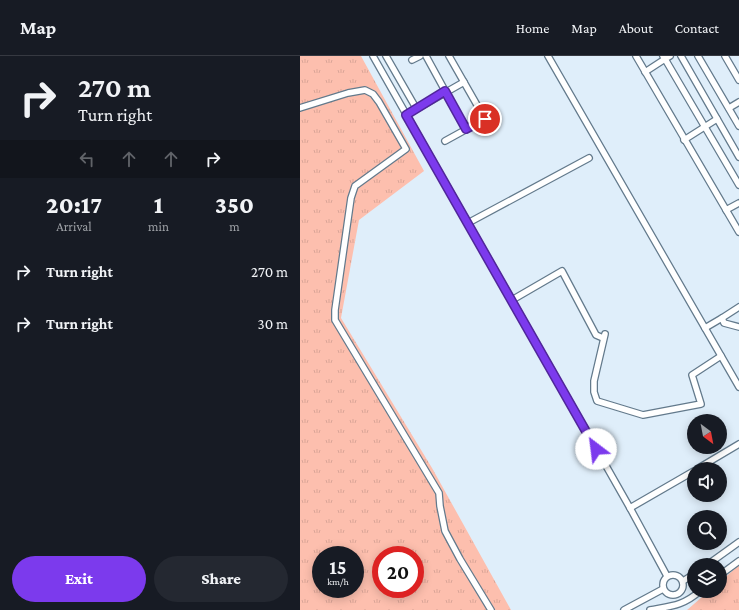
<!DOCTYPE html>
<html lang="en">
<head>
<meta charset="utf-8">
<style>
	:root { --surface:#171b24; --page:#242831; --text:#f1f3f6; --muted:#9ea1a6; --line:#363941; --accent:#7c3aed }
	body { margin:0; font-family:"Crimson Pro",serif; background:var(--page); color:var(--text); height:100vh; display:flex; flex-direction:column; font-size:15px; white-space:nowrap }
	* { box-sizing:border-box; margin:0 }
	p { font-size:13px; color:var(--muted) }
	.icon { flex:none; width:22px; height:22px; fill:none; stroke:currentColor; stroke-width:2; stroke-linecap:round; stroke-linejoin:round }
	.map { position:relative; flex:1; overflow:hidden }
	.side { display:flex; flex-direction:column; background:var(--surface); width:300px }
	.side>* { flex:none }
	.hud { background:#171b24; color:var(--text); overflow:hidden }
	.needle { width:26px; rotate:148deg }
	.buttons { position:absolute; left:387px; top:358px; display:grid; gap:8px }
	.buttons a { display:grid; place-items:center; width:40px; height:40px; border-radius:50%; background:var(--surface); box-shadow:0 2px 10px #0003; font-size:20px }
	.speed { position:absolute; left:12px; top:490px; display:flex; gap:8px; font-size:20px; font-weight:700; text-align:center }
	.speed>* { display:grid; place-content:center; width:52px; height:52px; border-radius:50%; background:var(--surface); box-shadow:0 2px 10px #0003; line-height:1 }
	.speed small { font-size:10px; font-weight:400 }
	.speed .limit { border:6px solid #d22; background:#fff; color:#111 }
	.pin { position:absolute; display:grid; place-items:center; width:34px; height:34px; color:#fff; margin:-17px; border:2px solid #fff; border-radius:50%; box-shadow:0 1px 4px #0007 }
	.me { position:absolute; width:44px; margin:-22px; rotate:330deg; stroke-linejoin:round; filter:drop-shadow(0 0 3px #0008) }
	.turn { display:flex; align-items:center; gap:14px; height:84px; padding:0 12px; font-size:18px }
	.turn .icon { width:52px; height:52px; stroke-width:2.5 }
	.turn b { display:block; font-size:28px; line-height:34px }
	.lanes { display:flex; align-items:center; height:38px; padding:0 12px; background:#0003; justify-content:center; gap:20px; direction:ltr }
	.lanes .off { opacity:.35 }
	.eta { display:flex; justify-content:space-evenly; align-items:center; height:68px; text-align:center }
	.eta b { font-size:24px; font-weight:800; line-height:28px }
	.action { display:flex; gap:8px; margin-top:auto; padding:8px 12px }
	.action a { flex:1; height:46px; border-radius:24px; background:var(--accent); color:#fff; font-size:16px; font-weight:800; line-height:46px; text-align:center }
	.action a+a { background:var(--page); color:var(--text) }
	ul { padding:0; list-style:none }
	li { display:flex; align-items:center; gap:12px; height:52px; padding:0 12px }
	li div { flex:1 }
	li b { display:block; font-size:15px }
	li em { font-style:normal }
	header { display:flex; align-items:center; gap:24px; box-sizing:border-box; height:56px; padding:0 20px; background:var(--surface); border-bottom:1px solid var(--line) }
	header strong { font-size:19px }
	nav { display:flex; gap:22px; margin-inline-start:auto; font-size:14px }
	main { display:flex; flex:1; min-height:0 }
	.map>svg:first-child { display:block }
	.grass { fill:url(#grass-tufts); fill-rule:evenodd }
	.lines { fill:none; stroke-linecap:round; stroke-linejoin:round }
	.service-casing { stroke:#637a8c; stroke-width:8 }
	.service { stroke:#fff; stroke-width:5.5 }
	.route-casing { stroke:#51269a; stroke-width:10 }
	.route { stroke:#7c3aed; stroke-width:7 }
</style>
</head>
<body>
<header>
<strong>Map</strong>
<nav><a>Home</a><a>Map</a><a>About</a><a>Contact</a></nav>
</header>
<main>
<section class="side">
<div class="hud">
<div class="turn"><svg class="icon" aria-label="right" viewBox="0 0 24 24"><path d="M7 20v-9h11M14 6l5 5-5 5"/></svg><div><b>270 m</b>Turn right</div></div>
<div class="lanes"><svg class="icon off" aria-label="left" viewBox="0 0 24 24"><path d="M17 20v-9H6M10 6l-5 5 5 5"/></svg><svg class="icon off" aria-label="ahead" viewBox="0 0 24 24"><path d="M12 20V5M6 11l6-6 6 6"/></svg><svg class="icon off" aria-label="ahead" viewBox="0 0 24 24"><path d="M12 20V5M6 11l6-6 6 6"/></svg><svg class="icon" aria-label="right" viewBox="0 0 24 24"><path d="M7 20v-9h11M14 6l5 5-5 5"/></svg></div>
</div>
<div class="eta">
<div><b>20:17</b><p>Arrival</p></div>
<div><b>1</b><p>min</p></div>
<div><b>350</b><p>m</p></div>
</div>
<ul>
<li><svg class="icon" aria-label="right" viewBox="0 0 24 24"><path d="M7 20v-9h11M14 6l5 5-5 5"/></svg><div><b>Turn right</b></div><em>270 m</em></li>
<li><svg class="icon" aria-label="right" viewBox="0 0 24 24"><path d="M7 20v-9h11M14 6l5 5-5 5"/></svg><div><b>Turn right</b></div><em>30 m</em></li>
</ul>
<div class="action"><a>Exit</a><a>Share</a></div>
</section>
<div class="map">
<svg width="439" height="554" viewBox="0 0 439 554">
	<defs>
		<pattern id="grass-tufts" width="24" height="20" patternUnits="userSpaceOnUse"><rect width="24" height="20" fill="#fdbfae"/><path d="M3 7l-1-3M5 7V3M7 7l1-3M15 17l-1-3M17 17v-4M19 17l1-3" fill="none" stroke="#d9a597"/></pattern>
	</defs>
	<rect width="100%" height="100%" fill="#dfeefa"/>
	<g class="grass">
		<path d="M0,0H61L124,115L59,164L41,262L132,412L211,554H0ZM21,499H55V533H21ZM81,499H115V533H81Z"/>
		<polygon points="439,509 439,554 387,554 409,535 420,535 420,526"/>
	</g>
	<g class="lines">
		<g class="service-casing">
			<g id="service">
				<polyline points="73,0 330,452 367,520"/>
				<polyline points="86,0 116,52"/>
				<polyline points="126,0 166,73"/>
				<polyline points="248,0 439,331"/>
				<polyline points="336,0 439,176"/>
				<polyline points="370,0 365,3 439,129"/>
				<polyline points="381,0 439,101"/>
				<polyline points="398,0 439,70"/>
				<polyline points="425,0 439,24"/>
				<polyline points="112,4 120,0"/>
				<polyline points="345,16 365,3 363,0"/>
				<polyline points="0,52 48,37 65,34 73,38 79,46 106,93 55,130 51,142 35,254 35,264 139,437 140,450 145,475 160,503 191,554"/>
				<polyline points="429,52 439,46"/>
				<polyline points="106,59 164,26"/>
				<polyline points="384,84 417,63"/>
				<polyline points="145,85 185,63 149,0"/>
				<polyline points="426,154 439,147"/>
				<polyline points="168,167 289,102"/>
				<polyline points="212,244 262,215 296,279 303,282"/>
				<polyline points="422,262 439,251"/>
				<polyline points="405,272 422,262 424,267 439,271"/>
				<polyline points="305,278 294,325 294,336 297,345 343,359 401,348 392,319 421,300"/>
				<polyline points="397,413 439,388"/>
				<polyline points="330,452 394,415"/>
				<polyline points="407,509 439,486"/>
				<circle cx="373" cy="529" r="10"/>
				<polyline points="420,519 439,505"/>
				<polyline points="383,525 394,518"/>
				<polyline points="324,554 363,533"/>
				<path d="M350,554C371,550 383,550 400,535"/>
			</g>
		</g>
		<use href="#service" class="service"/>
	</g>
	<g class="lines">
		<g class="route-casing">
			<polyline id="route" points="185,63 166,73 145,35 106,59 296,393"/>
		</g>
		<use href="#route" class="route"/>
	</g>
</svg>
<div class="buttons">
<a><svg class="needle" viewBox="-14 -14 28 28"><path d="M0-13l5 13h-10z" fill="#e53935"/><path d="M0 13l5-13h-10z" fill="#9ea1a6"/></svg></a>
<a><svg class="icon" aria-label="sound" viewBox="0 0 24 24"><path d="M4 9h4l5-4v14l-5-4H4zM17 9q2 3 0 6"/></svg></a>
<a><svg class="icon" aria-label="search" viewBox="0 0 24 24"><circle cx="10" cy="10" r="6"/><path d="M15 15l6 6"/></svg></a>
<a><svg class="icon" aria-label="layers" viewBox="0 0 24 24"><path d="M12 4l9 5-9 5-9-5zM3 14l9 5 9-5"/></svg></a>
</div>
<div class="speed"><div>15<small>km/h</small></div><div class="limit">20</div></div>
<div class="pin" style="left:185px;top:63px;background:#d93025"><svg class="icon" aria-label="arrive" viewBox="0 0 24 24"><path d="M6 21V4h12l-3 4 3 4H6"/></svg></div>
<svg class="me" style="left:296px;top:393px" viewBox="-20 -20 40 40"><circle r="19" fill="#fff"/><path d="M0-13L10 11 0 6-10 11z" fill="#7c3aed"/></svg>
</div>
</main>
</body>
</html>
